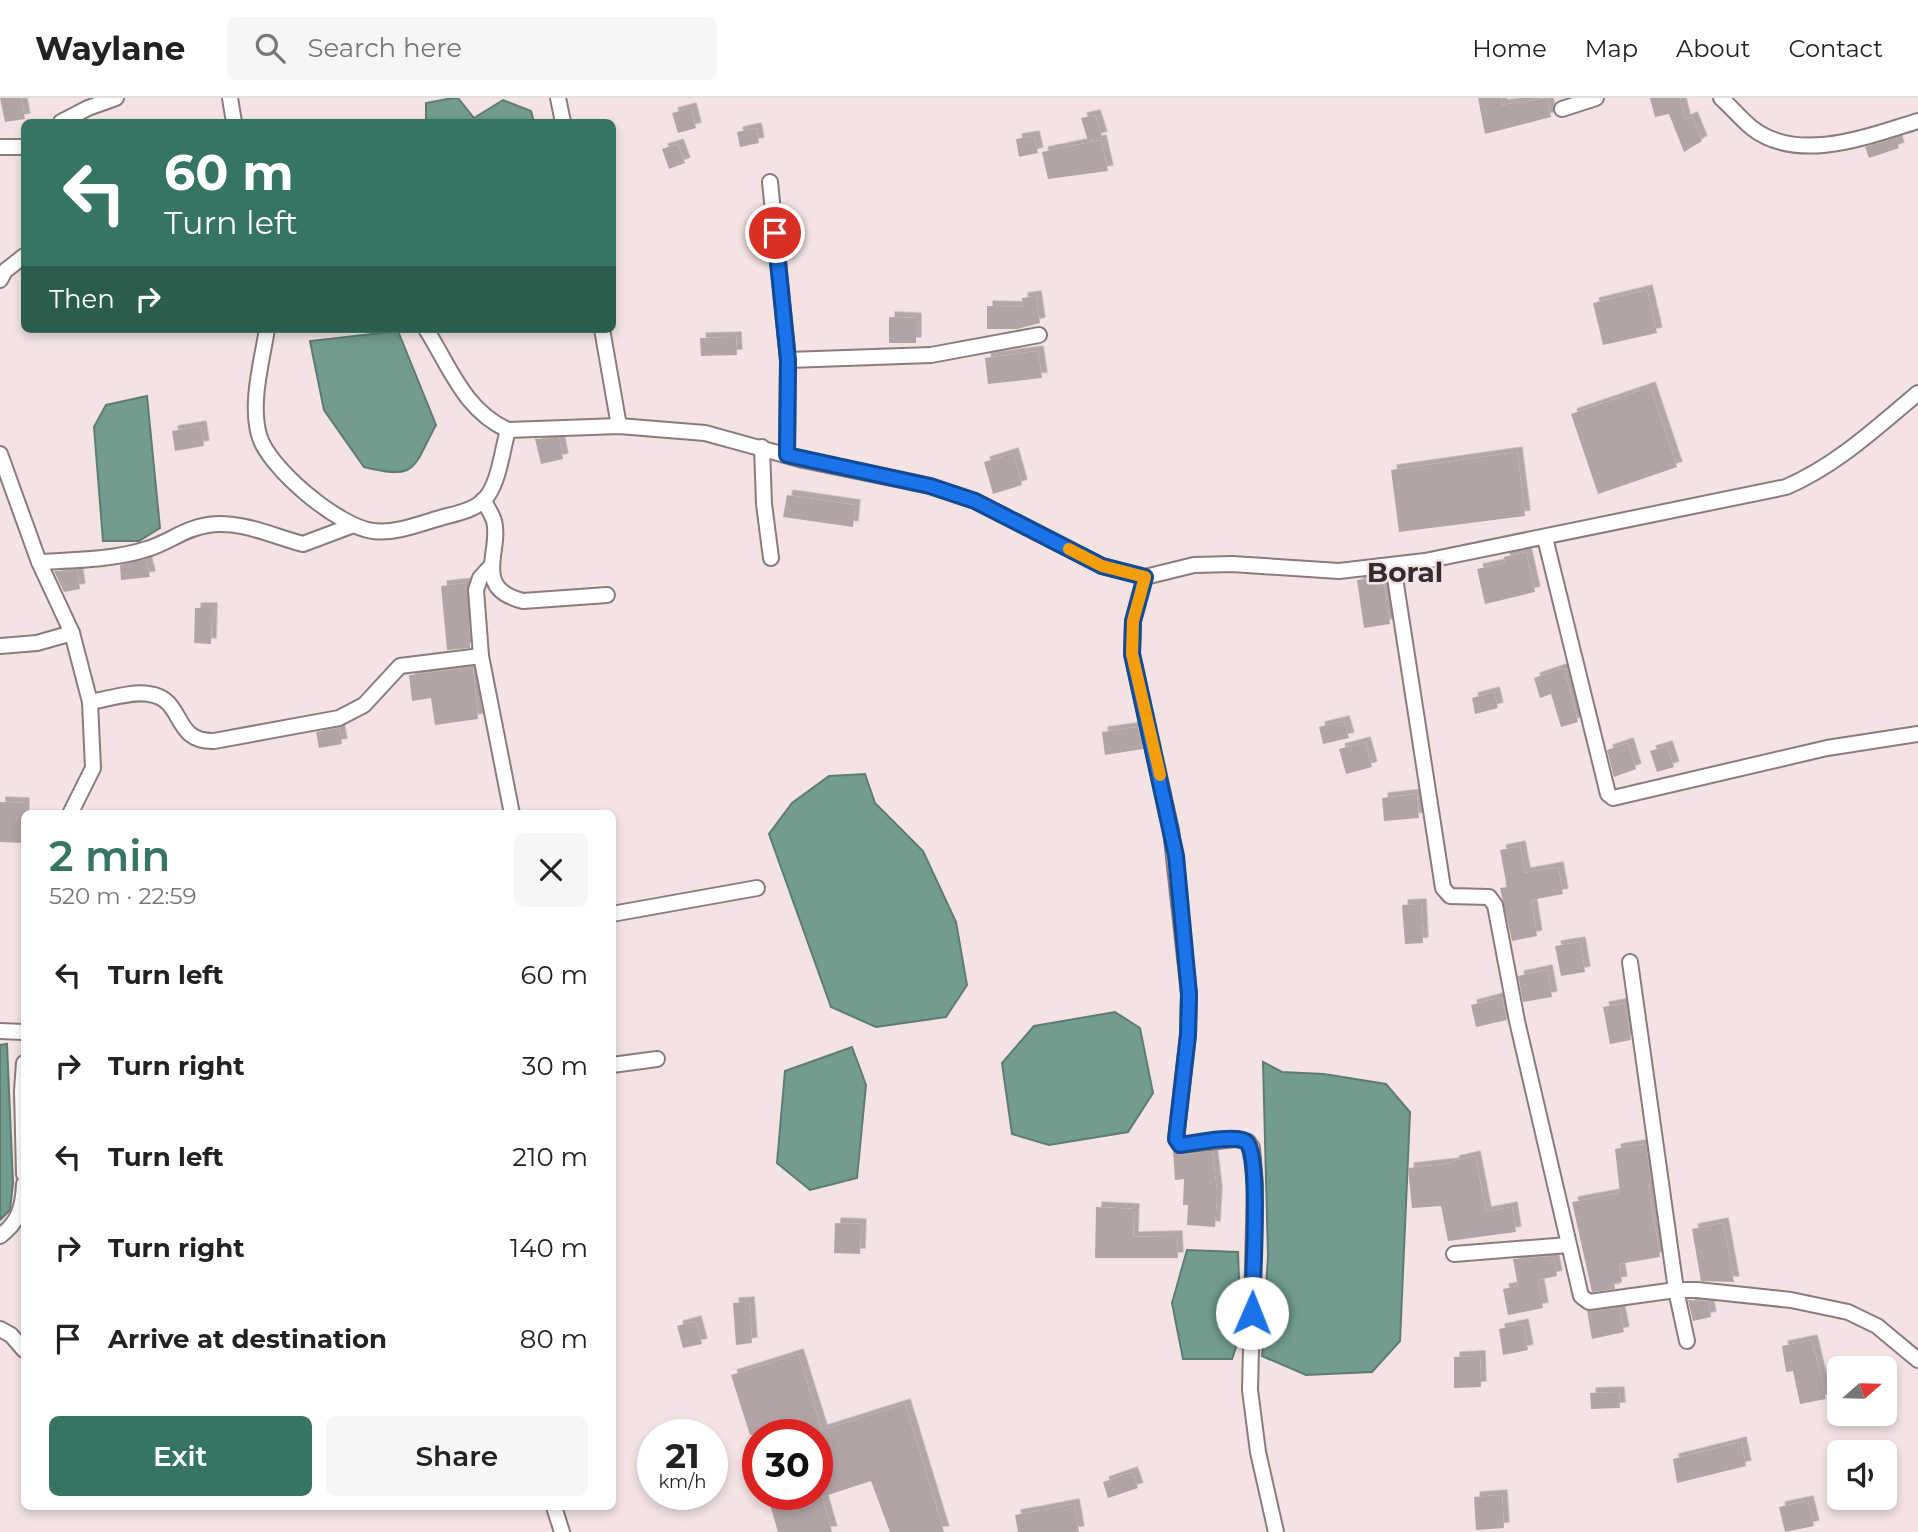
<!DOCTYPE html>
<html lang="en">
<head>
<meta charset="utf-8">
<style>
	:root { --surface:#fff; --page:#f6f6f6; --text:#222; --muted:#767676; --line:#e0e0e0; --accent:#367563 }
	body { margin:0; font-family:Montserrat,sans-serif; background:var(--page); color:var(--text); height:100vh; display:flex; flex-direction:column; font-size:26px; white-space:nowrap }
	* { box-sizing:border-box; margin:0 }
	p { font-size:23px; color:var(--muted) }
	.icon { flex:none; width:38px; height:38px; fill:none; stroke:currentColor; stroke-width:2; stroke-linecap:round; stroke-linejoin:round }
	.map { position:relative; flex:1; overflow:hidden }
	.sheet { position:absolute; left:21px; top:712px; width:595px; height:700px; display:flex; flex-direction:column; background:var(--surface); border-radius:10px; box-shadow:0 4px 10px #0003 }
	.sheet>* { flex:none }
	.hud { position:absolute; left:21px; top:21px; width:595px; height:214px; border-radius:10px; box-shadow:0 4px 10px #0003; background:#367563; color:#fff; overflow:hidden }
	.needle { width:46px; rotate:70deg }
	.buttons { position:absolute; left:1827px; top:1258px; display:grid; gap:14px }
	.buttons a { display:grid; place-items:center; width:70px; height:70px; border-radius:10px; background:var(--surface); box-shadow:0 4px 10px #0003; font-size:35px }
	.speed { position:absolute; left:637px; top:1321px; display:flex; gap:14px; font-size:35px; font-weight:700; text-align:center }
	.speed>* { display:grid; place-content:center; width:91px; height:91px; border-radius:50%; background:var(--surface); box-shadow:0 4px 10px #0003; line-height:1 }
	.speed small { font-size:18px; font-weight:400 }
	.speed .limit { border:10px solid #d22; background:#fff; color:#111 }
	.pin { position:absolute; display:grid; place-items:center; width:60px; height:60px; color:#fff; margin:-30px; border:4px solid #fff; border-radius:50%; box-shadow:0 2px 7px #0007 }
	.me { position:absolute; width:77px; margin:-38px; rotate:1deg; stroke-linejoin:round; filter:drop-shadow(0 0 5px #0008) }
	.turn { display:flex; align-items:center; gap:24px; height:147px; padding:0 28px; font-size:32px }
	.turn .icon { width:91px; height:91px; stroke-width:2.5 }
	.turn b { display:block; font-size:49px; line-height:60px }
	.then { display:flex; align-items:center; height:66px; padding:0 28px; background:#0003; gap:14px; font-size:26px }
	.round { display:grid; place-items:center; flex:none; width:74px; height:74px; border-radius:10px; background:var(--page) }
	.summary { display:flex; align-items:center; justify-content:space-between; height:119px; padding:0 28px }
	h1 { font-size:42px; font-weight:600; line-height:52px; color:var(--accent) }
	.action { display:flex; gap:14px; margin-top:auto; padding:14px 28px }
	.action a { flex:1; height:80px; border-radius:10px; background:var(--accent); color:#fff; font-size:28px; font-weight:600; line-height:80px; text-align:center }
	.action a+a { background:var(--page); color:var(--text) }
	ul { padding:0; list-style:none }
	li { display:flex; align-items:center; gap:21px; height:91px; padding:0 28px }
	li div { flex:1 }
	li b { display:block; font-size:26px }
	li em { font-style:normal }
	header { display:flex; align-items:center; gap:42px; box-sizing:border-box; height:98px; padding:0 35px; background:var(--surface); border-bottom:2px solid var(--line) }
	header strong { font-size:33px }
	nav { display:flex; gap:38px; margin-inline-start:auto; font-size:24px }
	.search { width:490px; height:63px; background:var(--page); display:flex; align-items:center; gap:18px; box-sizing:border-box; padding:0 24px; border-radius:10px; color:var(--muted); font-size:26px }
	.map>svg:first-child { display:block }
	.water { fill:#719c8e; stroke:#5f7b72; stroke-width:2 }
	.building { fill:#b3a4a4; filter:url(#shadow) }
	.lines { fill:none; stroke-linecap:round; stroke-linejoin:round }
	.street-casing { stroke:#8a7c7b; stroke-width:18 }
	.street { stroke:#fff; stroke-width:14 }
	.route-casing { stroke:#114b97; stroke-width:18 }
	.route { stroke:#1a73e8; stroke-width:12 }
	.slow { stroke:#f59e0b; stroke-width:12 }
	.labels { text-anchor:middle; stroke-width:5; stroke-linejoin:round; paint-order:stroke }
	.district-label { font-size:28px; font-weight:bold; fill:#372c2b; stroke:#f3e4e3 }
</style>
</head>
<body>
<header>
<strong>Waylane</strong>
<div class="search"><svg class="icon" aria-label="search" viewBox="0 0 24 24"><circle cx="10" cy="10" r="6"/><path d="M15 15l6 6"/></svg>Search here</div>
<nav><a>Home</a><a>Map</a><a>About</a><a>Contact</a></nav>
</header>
<div class="map">
<svg width="1918" height="1434" viewBox="0 0 1918 1434">
	<defs>
		<filter id="shadow"><feDropShadow dx="5.5" dy="-5.5" stdDeviation="0" flood-color="#0004"/></filter>
	</defs>
	<rect width="100%" height="100%" fill="#f3e4e3"/>
	<g class="water">
		<polygon points="453,0 458,0 474,20 503,2 531,13 534,24 426,24 426,5"/>
		<path d="M398,233L436,327C412,371 418,382 364,369L324,312L310,243Z"/>
		<polygon points="147,298 160,430 139,443 103,443 94,329 106,307"/>
		<polygon points="865,676 875,705 923,753 956,824 967,887 946,919 876,929 831,909 769,736 792,705 829,678"/>
		<polygon points="1115,914 1140,930 1153,995 1128,1034 1049,1047 1012,1036 1002,965 1034,928"/>
		<polygon points="7,946 13,1085 10,1112 0,1122 0,947"/>
		<polygon points="852,949 866,987 857,1080 810,1092 777,1065 785,973"/>
		<polygon points="1263,964 1282,974 1324,976 1386,986 1410,1014 1400,1243 1372,1274 1306,1277 1262,1258 1268,1158"/>
		<polygon points="1187,1152 1238,1154 1241,1235 1232,1261 1183,1261 1172,1205"/>
	</g>
	<g class="building">
		<polygon points="0,0 21,0 25,21 5,24"/>
		<polygon points="1478,0 1501,0 1502,7 1547,0 1551,19 1485,36"/>
		<polygon points="1650,0 1680,0 1685,22 1692,19 1702,43 1684,54 1669,16 1655,19"/>
		<polygon points="691,10 696,30 678,35 672,15"/>
		<polygon points="1095,17 1102,39 1088,43 1081,20"/>
		<polygon points="756,30 759,45 740,49 737,34"/>
		<polygon points="1034,38 1038,55 1019,59 1016,41"/>
		<polygon points="1896,40 1899,50 1869,60 1865,49"/>
		<polygon points="1101,42 1108,73 1048,81 1042,54"/>
		<polygon points="678,46 685,65 669,71 662,51"/>
		<polygon points="1647,192 1657,235 1603,247 1593,205"/>
		<polygon points="1036,198 1040,225 1017,231 987,231 987,208 1023,209 1022,200"/>
		<polygon points="889,219 916,220 916,245 889,245"/>
		<polygon points="736,239 737,257 701,258 700,240"/>
		<polygon points="1038,253 1042,280 988,286 985,260"/>
		<polygon points="1650,289 1677,369 1598,396 1571,316"/>
		<polygon points="201,328 204,348 175,353 172,333"/>
		<polygon points="559,340 563,361 541,366 535,341"/>
		<polygon points="1517,354 1525,418 1399,434 1391,372"/>
		<polygon points="1013,355 1022,387 993,396 984,364"/>
		<polygon points="787,397 855,407 853,429 783,419"/>
		<polygon points="1526,454 1535,494 1485,506 1477,471 1505,465 1504,459"/>
		<polygon points="146,461 150,479 121,482 120,467"/>
		<polygon points="77,472 80,491 64,494 54,473"/>
		<polygon points="1383,478 1390,526 1364,530 1357,482"/>
		<polygon points="468,485 470,550 447,552 441,488"/>
		<polygon points="195,510 212,510 211,546 194,545"/>
		<polygon points="473,569 478,621 435,627 431,600 412,603 409,577"/>
		<polygon points="1564,570 1578,624 1561,629 1551,596 1540,600 1534,580"/>
		<polygon points="1494,594 1498,610 1475,616 1472,600"/>
		<polygon points="1344,623 1349,640 1323,646 1319,629"/>
		<polygon points="1138,629 1143,651 1105,657 1102,634"/>
		<polygon points="339,630 342,646 319,650 316,634"/>
		<polygon points="1365,644 1372,669 1346,676 1339,651"/>
		<polygon points="1628,645 1636,671 1614,679 1607,652"/>
		<polygon points="1667,648 1674,669 1657,674 1650,653"/>
		<polygon points="1417,696 1419,720 1384,723 1382,700"/>
		<polygon points="0,704 24,705 24,745 0,744"/>
		<polygon points="1520,748 1525,775 1558,769 1563,796 1531,802 1537,838 1512,843 1500,790 1507,789 1500,752"/>
		<polygon points="1421,806 1423,845 1405,846 1402,807"/>
		<polygon points="1580,844 1585,874 1561,878 1555,848"/>
		<polygon points="1547,872 1552,899 1523,904 1518,878"/>
		<polygon points="1502,899 1507,922 1476,929 1471,907"/>
		<polygon points="1625,905 1631,942 1610,946 1603,909"/>
		<polygon points="1646,1046 1651,1086 1648,1087 1660,1159 1619,1166 1622,1184 1614,1185 1615,1191 1592,1194 1572,1104 1620,1095 1615,1051"/>
		<polygon points="1173,1053 1181,1057 1212,1053 1217,1094 1215,1129 1187,1127 1188,1107 1183,1107 1184,1081 1175,1082"/>
		<polygon points="1475,1058 1486,1114 1512,1109 1516,1134 1448,1143 1441,1108 1412,1110 1408,1070 1454,1065 1453,1063"/>
		<polygon points="1096,1109 1134,1111 1133,1139 1177,1138 1178,1160 1095,1160"/>
		<polygon points="835,1125 861,1126 860,1156 834,1155"/>
		<polygon points="1723,1125 1734,1184 1701,1183 1692,1131"/>
		<polygon points="1553,1158 1557,1178 1538,1182 1543,1210 1508,1217 1503,1191 1518,1188 1513,1161"/>
		<polygon points="1688,1202 1708,1203 1711,1219 1693,1223"/>
		<polygon points="749,1204 752,1245 736,1247 733,1205"/>
		<polygon points="1619,1210 1624,1234 1592,1241 1587,1213"/>
		<polygon points="696,1223 702,1246 683,1250 677,1228"/>
		<polygon points="1523,1226 1528,1252 1503,1257 1499,1231"/>
		<polygon points="1812,1242 1826,1301 1800,1306 1793,1273 1786,1274 1782,1248"/>
		<polygon points="798,1256 822,1332 905,1306 944,1434 890,1434 871,1383 822,1399 832,1434 778,1434 767,1396 817,1396 817,1337 750,1337 731,1277"/>
		<polygon points="1480,1258 1481,1289 1454,1290 1454,1259"/>
		<polygon points="1619,1294 1620,1310 1591,1311 1590,1295"/>
		<polygon points="1741,1344 1746,1368 1677,1385 1673,1361"/>
		<polygon points="1132,1374 1138,1390 1108,1400 1103,1384"/>
		<polygon points="1502,1397 1504,1430 1476,1432 1474,1399"/>
		<polygon points="1808,1403 1814,1428 1785,1434 1779,1409"/>
		<polygon points="1074,1406 1079,1434 1018,1434 1015,1417"/>
	</g>
	<g class="lines">
		<g class="street-casing">
			<g id="street">
				<polyline points="230,0 234,24"/>
				<polyline points="558,0 563,24"/>
				<path d="M1721,0C1732,10 1741,21 1752,30C1798,66 1869,38 1918,23"/>
				<polyline points="1562,11 1596,0"/>
				<polyline points="61,24 88,10 116,0"/>
				<polyline points="0,49 24,49"/>
				<polyline points="770,84 788,262 787,357"/>
				<polyline points="0,182 5,173 24,158"/>
				<path d="M267,231C262,263 250,304 259,337C268,370 339,429 373,433C395,436 419,426 440,420C454,416 473,413 484,402C499,387 502,352 508,332"/>
				<path d="M426,231C450,269 464,312 508,332L619,328L705,335L803,362L930,388L975,403L1102,468L1145,479L1194,467L1232,466L1339,473L1425,463L1786,389C1837,367 1876,330 1918,295"/>
				<polyline points="602,231 619,328"/>
				<polyline points="788,262 931,257 1039,237"/>
				<polyline points="762,349 764,406 771,460"/>
				<polyline points="0,356 39,464 72,535 90,604 93,670 70,716"/>
				<path d="M483,402C487,409 492,416 494,423C502,452 471,490 523,503L607,497"/>
				<polyline points="1545,440 1608,696 1613,700 1827,650 1918,636"/>
				<path d="M39,464C75,462 113,462 147,451C168,445 185,430 208,427C241,422 272,438 303,446L351,428"/>
				<polyline points="1393,467 1443,790 1450,798 1489,799 1495,807 1517,923 1581,1198 1589,1204 1676,1192 1697,1192 1791,1202 1848,1214 1877,1228 1918,1262"/>
				<polyline points="490,469 480,480 476,492 481,558 512,716"/>
				<polyline points="1145,479 1133,523 1132,556 1171,732 1189,896 1188,937 1176,1041 1180,1047 1236,1041 1248,1044 1252,1050 1255,1086 1250,1292 1258,1354 1276,1434"/>
				<polyline points="0,548 37,545 72,535"/>
				<path d="M90,604C108,601 132,593 149,596C186,601 171,644 214,643L339,620L364,607L400,568L481,558"/>
				<polyline points="612,816 757,790"/>
				<polyline points="1630,864 1676,1192 1687,1243"/>
				<polyline points="0,933 24,934"/>
				<polyline points="24,965 22,993 24,1076"/>
				<polyline points="612,967 657,961"/>
				<path d="M0,1138C19,1124 23,1109 24,1086"/>
				<polyline points="1454,1156 1568,1147"/>
				<polyline points="0,1231 11,1237 24,1252"/>
				<polyline points="554,1409 562,1434"/>
			</g>
		</g>
		<use href="#street" class="street"/>
	</g>
	<g class="lines">
		<g class="route-casing">
			<path id="route" d="M775,135L788,262L787,357L930,388L975,403L1102,468L1145,479L1133,523L1132,556L1176,758L1189,896L1188,937L1176,1041L1180,1047C1195,1045 1233,1037 1245,1043C1262,1051 1252,1191 1252,1215"/>
		</g>
		<use href="#route" class="route"/>
		<polyline class="slow" points="1069,451 1102,468 1145,479 1133,523 1132,556 1160,677"/>
	</g>
	<g class="labels">
		<g class="district-label">
			<text x="1405" y="484">Boral</text>
		</g>
	</g>
</svg>
<div class="buttons">
<a><svg class="needle" viewBox="-14 -14 28 28"><path d="M0-13l5 13h-10z" fill="#e53935"/><path d="M0 13l5-13h-10z" fill="#767676"/></svg></a>
<a><svg class="icon" aria-label="sound" viewBox="0 0 24 24"><path d="M4 9h4l5-4v14l-5-4H4zM17 9q2 3 0 6"/></svg></a>
</div>
<div class="speed"><div>21<small>km/h</small></div><div class="limit">30</div></div>
<div class="pin" style="left:775px;top:135px;background:#d93025"><svg class="icon" aria-label="arrive" viewBox="0 0 24 24"><path d="M6 21V4h12l-3 4 3 4H6"/></svg></div>
<svg class="me" style="left:1252px;top:1215px" viewBox="-20 -20 40 40"><circle r="19" fill="#fff"/><path d="M0-13L10 11 0 6-10 11z" fill="#1a73e8"/></svg>
<div class="hud">
<div class="turn"><svg class="icon" aria-label="left" viewBox="0 0 24 24"><path d="M17 20v-9H6M10 6l-5 5 5 5"/></svg><div><b>60 m</b>Turn left</div></div>
<div class="then">Then<svg class="icon" aria-label="right" viewBox="0 0 24 24"><path d="M7 20v-9h11M14 6l5 5-5 5"/></svg></div>
</div>
<section class="sheet">
<div class="summary"><div><h1>2 min</h1><p>520 m · 22:59</p></div><a class="round"><svg class="icon" aria-label="close" viewBox="0 0 24 24"><path d="M6 6l12 12M18 6L6 18"/></svg></a></div>
<ul>
<li><svg class="icon" aria-label="left" viewBox="0 0 24 24"><path d="M17 20v-9H6M10 6l-5 5 5 5"/></svg><div><b>Turn left</b></div><em>60 m</em></li>
<li><svg class="icon" aria-label="right" viewBox="0 0 24 24"><path d="M7 20v-9h11M14 6l5 5-5 5"/></svg><div><b>Turn right</b></div><em>30 m</em></li>
<li><svg class="icon" aria-label="left" viewBox="0 0 24 24"><path d="M17 20v-9H6M10 6l-5 5 5 5"/></svg><div><b>Turn left</b></div><em>210 m</em></li>
<li><svg class="icon" aria-label="right" viewBox="0 0 24 24"><path d="M7 20v-9h11M14 6l5 5-5 5"/></svg><div><b>Turn right</b></div><em>140 m</em></li>
<li><svg class="icon" aria-label="arrive" viewBox="0 0 24 24"><path d="M6 21V4h12l-3 4 3 4H6"/></svg><div><b>Arrive at destination</b></div><em>80 m</em></li>
</ul>
<div class="action"><a>Exit</a><a>Share</a></div>
</section>
</div>
</body>
</html>
